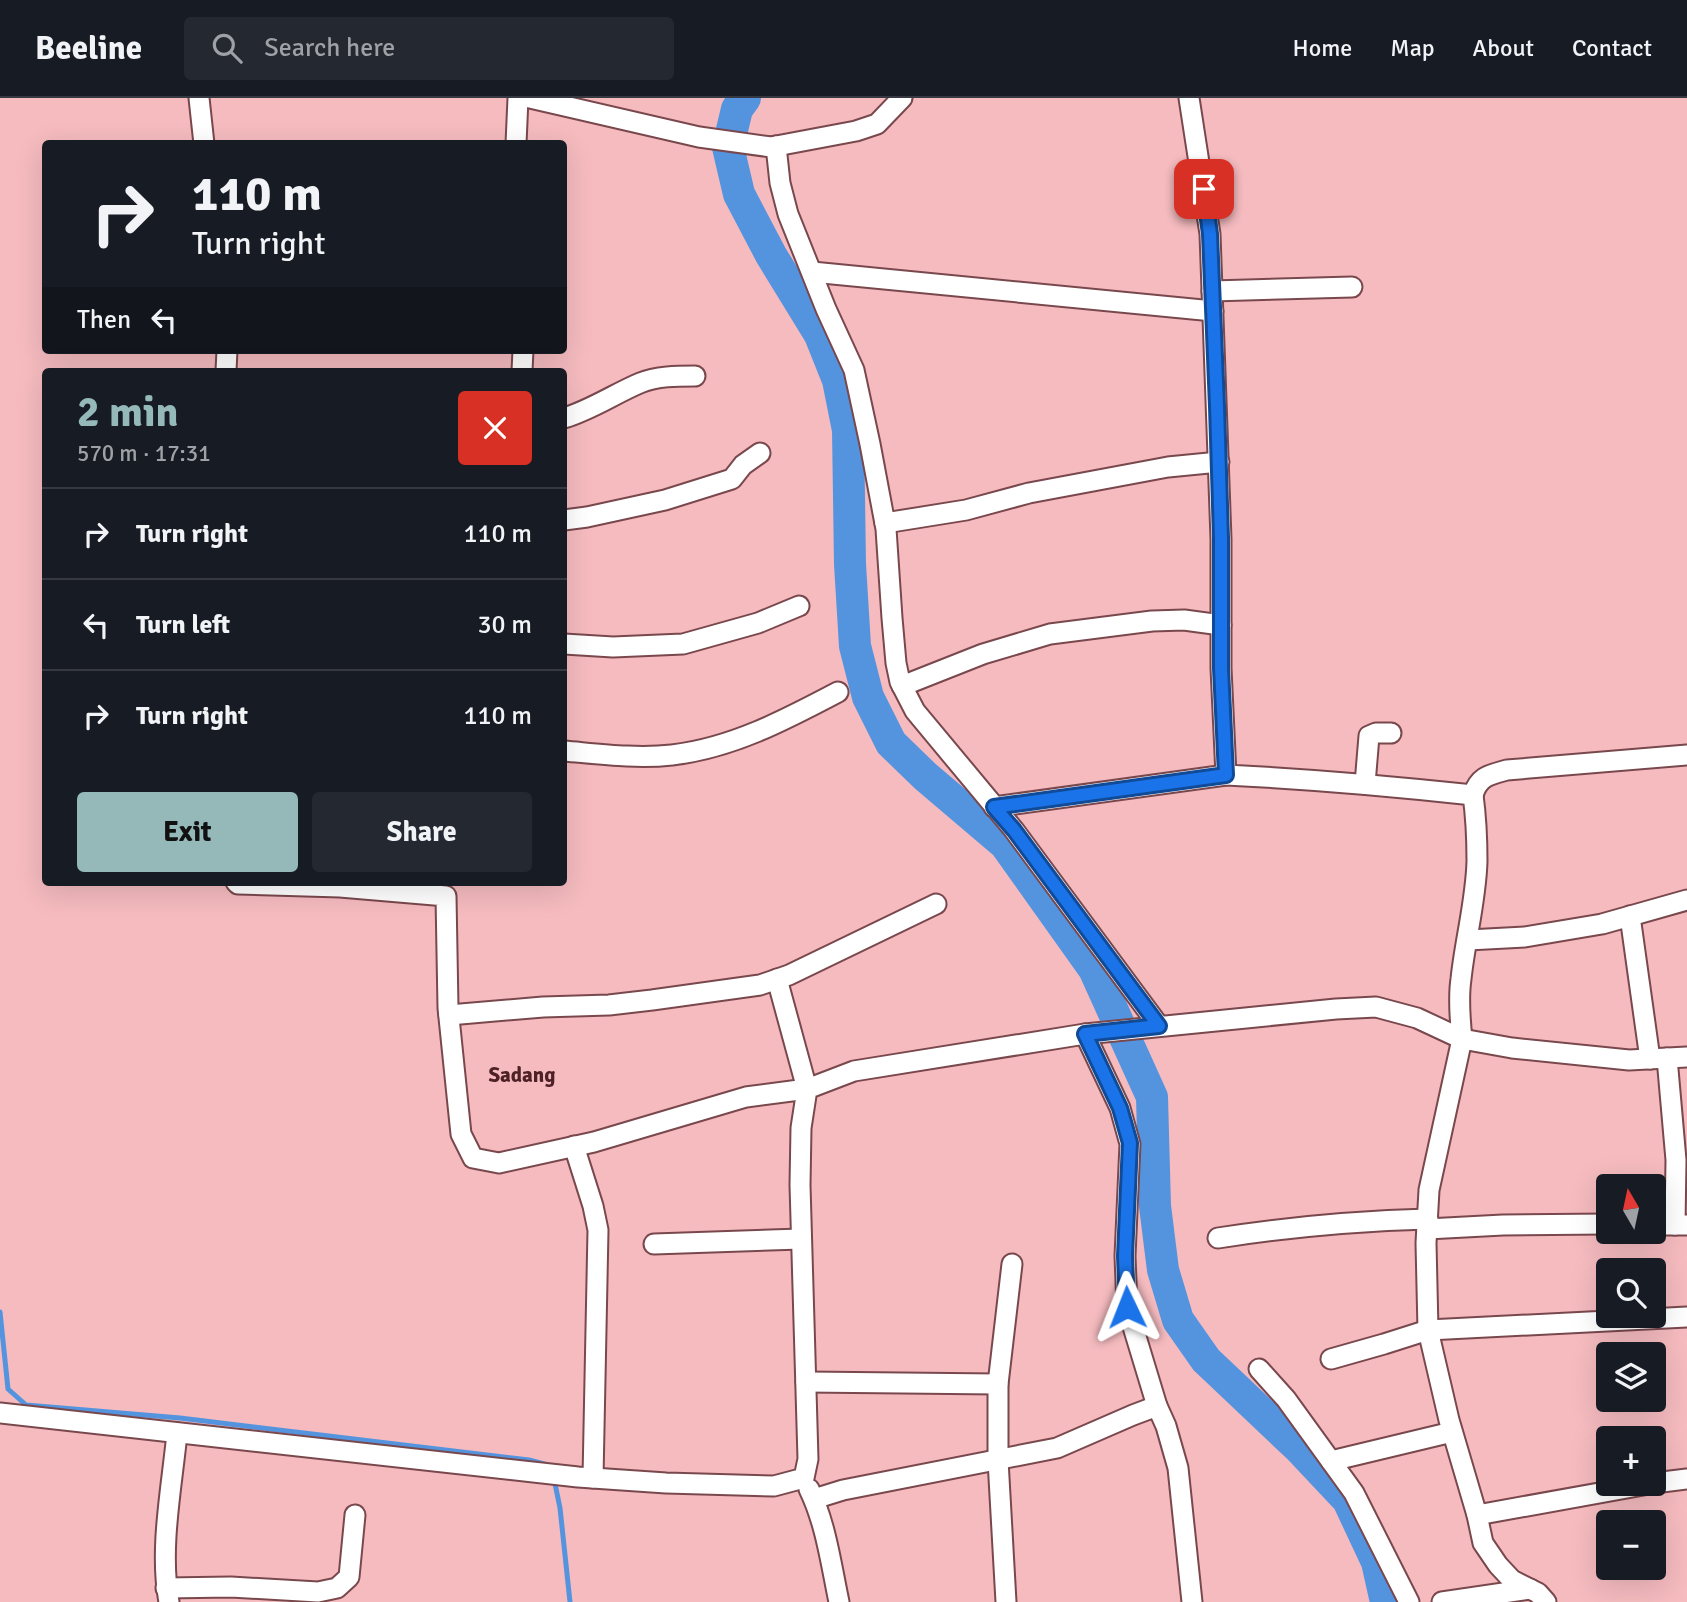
<!DOCTYPE html>
<html lang="en">
<head>
<meta charset="utf-8">
<style>
	:root { --surface:#171b24; --page:#242831; --text:#f1f3f6; --muted:#9ea1a6; --line:#363941; --accent:#95b8b9 }
	body { margin:0; font-family:Signika,sans-serif; background:var(--page); color:var(--text); height:100vh; display:flex; flex-direction:column; font-size:26px; white-space:nowrap }
	* { box-sizing:border-box; margin:0 }
	p { font-size:23px; color:var(--muted) }
	.icon { flex:none; width:38px; height:38px; fill:none; stroke:currentColor; stroke-width:2; stroke-linecap:round; stroke-linejoin:round }
	.map { position:relative; flex:1; overflow:hidden }
	.details { position:absolute; left:42px; top:270px; width:525px; height:518px; display:flex; flex-direction:column; background:var(--surface); border-radius:7px; box-shadow:0 7px 28px #0002 }
	.details>* { flex:none }
	.top-card { position:absolute; left:42px; top:42px; width:525px; height:214px; border-radius:7px; box-shadow:0 7px 28px #0002; background:#171b24; color:var(--text); overflow:hidden }
	.needle { width:46px; rotate:351deg }
	.tools { position:absolute; left:1596px; top:1076px; display:grid; gap:14px }
	.tools a { display:grid; place-items:center; width:70px; height:70px; border-radius:7px; background:var(--surface); box-shadow:0 7px 28px #0002; font-size:35px }
	.pin { position:absolute; display:grid; place-items:center; width:60px; height:60px; color:#fff; margin:-30px; border-radius:14px; box-shadow:0 4px 10px #0006 }
	.me { position:absolute; width:77px; margin:-38px; rotate:358deg; stroke-linejoin:round; filter:drop-shadow(0 0 5px #0008) }
	.turn { display:flex; align-items:center; gap:24px; height:147px; padding:0 35px; font-size:32px }
	.turn .icon { width:91px; height:91px; stroke-width:2.5 }
	.turn b { display:block; font-size:49px; line-height:60px }
	.then { display:flex; align-items:center; height:66px; padding:0 35px; background:#0003; gap:14px; font-size:26px }
	.round { display:grid; place-items:center; flex:none; width:74px; height:74px; border-radius:7px; background:var(--page) }
	.summary { display:flex; align-items:center; justify-content:space-between; height:119px; padding:0 35px }
	h1 { font-size:42px; font-weight:700; line-height:52px; color:var(--accent) }
	.cta { display:flex; gap:14px; margin-top:auto; padding:14px 35px }
	.cta a { flex:1; height:80px; border-radius:7px; background:var(--accent); color:#111; font-size:28px; font-weight:700; line-height:80px; text-align:center }
	.cta a+a { background:var(--page); color:var(--text) }
	ul { padding:0; list-style:none }
	li { display:flex; align-items:center; gap:21px; height:91px; padding:0 35px; border-top:2px solid var(--line) }
	li div { flex:1 }
	li b { display:block; font-size:26px }
	li em { font-style:normal }
	header { display:flex; align-items:center; gap:42px; box-sizing:border-box; height:98px; padding:0 35px; background:var(--surface); border-bottom:2px solid var(--line) }
	header strong { font-size:33px }
	nav { display:flex; gap:38px; margin-inline-start:auto; font-size:24px }
	.search { width:490px; height:63px; background:var(--page); display:flex; align-items:center; gap:18px; box-sizing:border-box; padding:0 24px; border-radius:7px; color:var(--muted); font-size:26px }
	.map>svg:first-child { display:block }
	.lines { fill:none; stroke-linecap:round; stroke-linejoin:round }
	.stream { stroke:#5494df; stroke-width:5 }
	.river { stroke:#5494df; stroke-width:32 }
	.minor-casing { stroke:#79484d; stroke-width:23 }
	.minor { stroke:#fff; stroke-width:19 }
	.route-casing { stroke:#114b97; stroke-width:18 }
	.route { stroke:#1a73e8; stroke-width:12 }
	.labels { text-anchor:middle; stroke-width:6; stroke-linejoin:round; paint-order:stroke }
	.quarter-label { font-size:21px; font-weight:bold; fill:#4d2126; stroke:#f5bbbf }
</style>
</head>
<body>
<header>
<strong>Beeline</strong>
<div class="search"><svg class="icon" aria-label="search" viewBox="0 0 24 24"><circle cx="10" cy="10" r="6"/><path d="M15 15l6 6"/></svg>Search here</div>
<nav><a>Home</a><a>Map</a><a>About</a><a>Contact</a></nav>
</header>
<div class="map">
<svg width="1687" height="1504" viewBox="0 0 1687 1504">
	<rect width="100%" height="100%" fill="#f5bbbf"/>
	<g class="lines">
		<g class="stream">
			<polyline points="0,1214 8,1291 26,1307 180,1320 529,1362 548,1367"/>
			<polyline points="554,1381 560,1410 570,1504"/>
		</g>
		<polyline class="river" points="745,0 737,11 728,49 739,96 771,157 820,237 838,282 848,332 850,466 855,548 868,599 891,645 925,678 1005,746 1094,871 1152,999 1155,1108 1163,1172 1178,1222 1206,1262 1300,1351 1348,1402 1377,1464 1386,1504"/>
		<g class="minor-casing">
			<g id="minor">
				<polyline points="199,0 204,46"/>
				<polyline points="530,0 699,39 771,49 856,33 877,26 902,0"/>
				<path d="M1189,0L1210,136L1221,441V570L1226,677C1309,681 1391,688 1473,697C1476,719 1477,741 1477,763C1476,803 1465,842 1461,881C1458,901 1460,922 1462,941L1429,1092L1426,1145L1428,1232L1449,1322L1477,1417L1483,1445L1498,1467L1512,1482L1538,1495L1546,1504"/>
				<polyline points="516,46 518,0"/>
				<polyline points="776,48 780,85 788,116 826,211 854,272 870,346 886,431 892,520 896,565 900,584 915,613 1014,732 1159,928"/>
				<polyline points="812,174 1213,213"/>
				<polyline points="1212,193 1352,189"/>
				<polyline points="226,273 227,252"/>
				<polyline points="522,273 523,252"/>
				<path d="M564,320C591,312 614,296 640,285C657,278 677,278 695,278"/>
				<polyline points="564,422 587,419 665,402 732,381 743,367 760,355"/>
				<polyline points="885,425 966,412 1029,395 1168,369 1219,364"/>
				<polyline points="564,546 613,549 683,546 758,525 799,508"/>
				<polyline points="902,588 983,556 1050,536 1152,523 1184,522 1221,527"/>
				<path d="M564,653C599,656 636,661 672,657C732,650 785,622 838,594"/>
				<polyline points="1365,686 1369,638 1376,635 1391,635"/>
				<path d="M1473,697C1479,678 1489,677 1507,672L1687,657"/>
				<polyline points="994,709 1226,677"/>
				<polyline points="236,784 238,786 340,789 446,798 448,910 461,1036 473,1060 499,1065 594,1044 746,999 807,991 777,881"/>
				<polyline points="1630,818 1650,961"/>
				<polyline points="1468,842 1525,839 1602,826 1687,802"/>
				<polyline points="449,917 543,909 609,907 652,902 760,887 789,877 936,806"/>
				<polyline points="1085,936 1120,1010 1130,1046 1125,1158 1127,1209 1157,1308"/>
				<polyline points="1667,960 1676,1062 1675,1127"/>
				<polyline points="574,1048 593,1108 598,1132 593,1380"/>
				<polyline points="1654,1127 1687,1127"/>
				<polyline points="1427,1131 1503,1127 1608,1126"/>
				<path d="M1218,1140C1288,1129 1358,1123 1428,1121"/>
				<polyline points="654,1146 801,1141"/>
				<polyline points="1331,1261 1384,1246 1428,1232 1687,1219"/>
				<polyline points="1259,1271 1286,1301 1354,1395 1409,1504"/>
				<polyline points="806,1284 998,1286"/>
				<polyline points="0,1315 578,1379 666,1385 774,1388 804,1380 808,1361 800,1087 801,1030 807,991 854,973 1085,936 1336,911 1376,909 1417,920 1462,941 1512,950 1629,962 1687,959"/>
				<polyline points="1331,1363 1452,1334"/>
				<polyline points="1654,1385 1687,1381"/>
				<path d="M809,1391C826,1426 831,1466 839,1504"/>
				<polyline points="814,1401 843,1392 1057,1350 1133,1317 1157,1308 1166,1328 1178,1370 1192,1504"/>
				<polyline points="1477,1417 1649,1386"/>
				<polyline points="166,1490 231,1489 318,1494 337,1490 349,1479 355,1417"/>
				<path d="M169,1504C159,1451 172,1388 177,1335"/>
				<polyline points="1006,1504 998,1362 998,1286 1012,1166"/>
				<polyline points="1442,1504 1530,1491"/>
			</g>
		</g>
		<use href="#minor" class="minor"/>
	</g>
	<g class="lines">
		<g class="route-casing">
			<polyline id="route" points="1127,1209 1125,1158 1130,1045 1120,1010 1085,936 1159,928 1014,732 994,709 1226,677 1221,570 1221,440 1217,308 1210,136 1204,91"/>
		</g>
		<use href="#route" class="route"/>
	</g>
	<g class="labels">
		<g class="quarter-label">
			<text x="522" y="984">Sadang</text>
		</g>
	</g>
</svg>
<div class="tools">
<a><svg class="needle" viewBox="-14 -14 28 28"><path d="M0-13l5 13h-10z" fill="#e53935"/><path d="M0 13l5-13h-10z" fill="#9ea1a6"/></svg></a>
<a><svg class="icon" aria-label="search" viewBox="0 0 24 24"><circle cx="10" cy="10" r="6"/><path d="M15 15l6 6"/></svg></a>
<a><svg class="icon" aria-label="layers" viewBox="0 0 24 24"><path d="M12 4l9 5-9 5-9-5zM3 14l9 5 9-5"/></svg></a>
<a>+</a>
<a>−</a>
</div>
<div class="pin" style="left:1204px;top:91px;background:#d93025"><svg class="icon" aria-label="arrive" viewBox="0 0 24 24"><path d="M6 21V4h12l-3 4 3 4H6"/></svg></div>
<svg class="me" style="left:1127px;top:1209px" viewBox="-20 -20 40 40"><path d="M0-17L14 15 0 8-14 15z" fill="#1a73e8" stroke="#fff" stroke-width="4"/></svg>
<div class="top-card">
<div class="turn"><svg class="icon" aria-label="right" viewBox="0 0 24 24"><path d="M7 20v-9h11M14 6l5 5-5 5"/></svg><div><b>110 m</b>Turn right</div></div>
<div class="then">Then<svg class="icon" aria-label="left" viewBox="0 0 24 24"><path d="M17 20v-9H6M10 6l-5 5 5 5"/></svg></div>
</div>
<section class="details">
<div class="summary"><div><h1>2 min</h1><p>570 m · 17:31</p></div><a class="round" style="background:#d93025;color:#fff"><svg class="icon" aria-label="close" viewBox="0 0 24 24"><path d="M6 6l12 12M18 6L6 18"/></svg></a></div>
<ul>
<li><svg class="icon" aria-label="right" viewBox="0 0 24 24"><path d="M7 20v-9h11M14 6l5 5-5 5"/></svg><div><b>Turn right</b></div><em>110 m</em></li>
<li><svg class="icon" aria-label="left" viewBox="0 0 24 24"><path d="M17 20v-9H6M10 6l-5 5 5 5"/></svg><div><b>Turn left</b></div><em>30 m</em></li>
<li><svg class="icon" aria-label="right" viewBox="0 0 24 24"><path d="M7 20v-9h11M14 6l5 5-5 5"/></svg><div><b>Turn right</b></div><em>110 m</em></li>
</ul>
<div class="cta"><a>Exit</a><a>Share</a></div>
</section>
</div>
</body>
</html>
